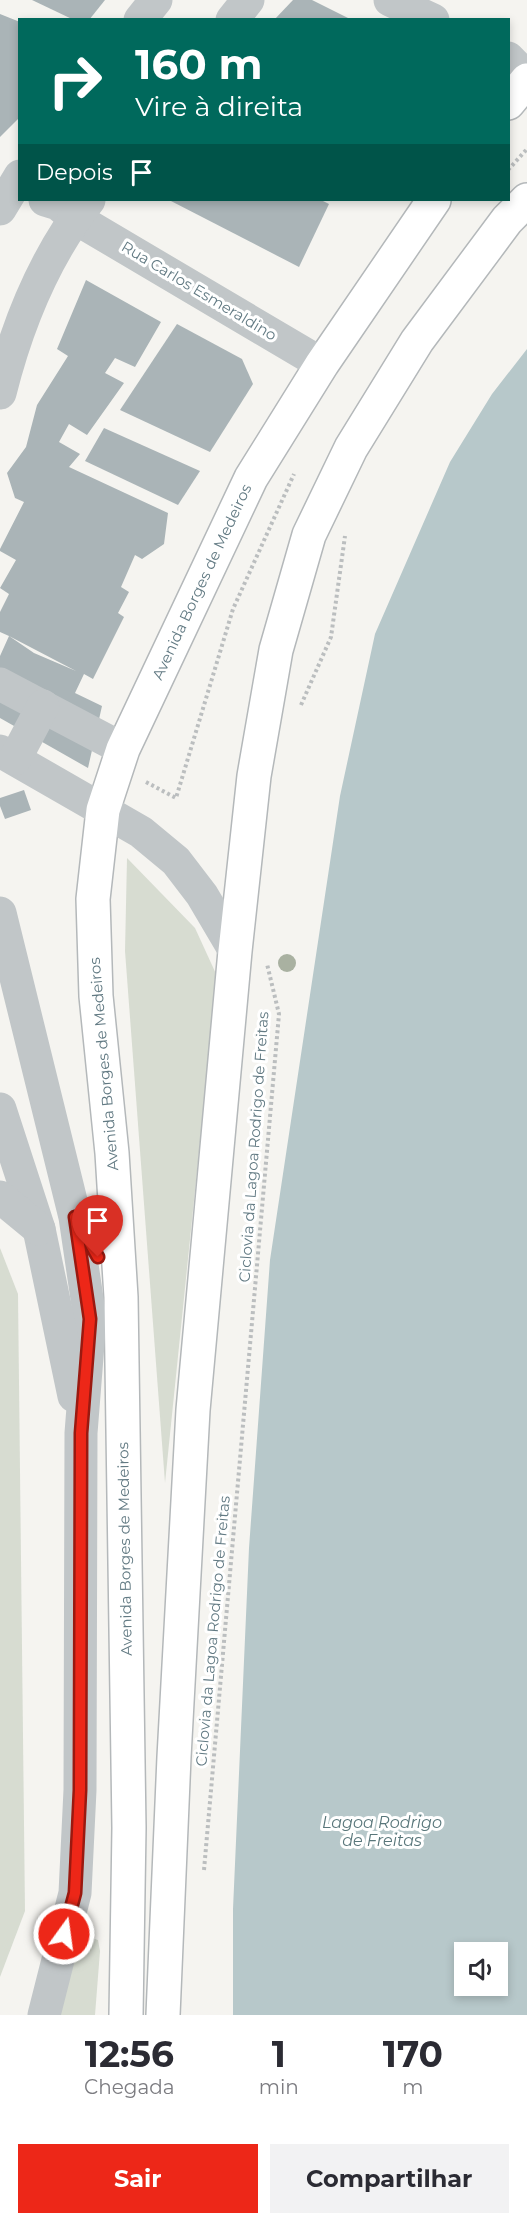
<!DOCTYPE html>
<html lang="pt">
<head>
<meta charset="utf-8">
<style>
	:root { --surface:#fff; --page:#f2f2f3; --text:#2b2b33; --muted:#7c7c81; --accent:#ed2718 }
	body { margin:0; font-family:Montserrat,sans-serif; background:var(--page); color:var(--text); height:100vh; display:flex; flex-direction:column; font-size:22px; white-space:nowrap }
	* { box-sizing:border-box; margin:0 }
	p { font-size:20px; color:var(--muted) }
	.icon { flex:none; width:33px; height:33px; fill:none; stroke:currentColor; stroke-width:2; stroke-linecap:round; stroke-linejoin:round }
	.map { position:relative; height:2015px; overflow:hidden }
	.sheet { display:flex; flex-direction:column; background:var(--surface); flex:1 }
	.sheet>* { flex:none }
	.banner { position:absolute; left:18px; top:18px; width:492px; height:183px; border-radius:0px; box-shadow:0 3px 9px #0003; background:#00695c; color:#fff; overflow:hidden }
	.controls { position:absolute; left:454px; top:1942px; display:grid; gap:12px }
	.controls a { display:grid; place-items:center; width:54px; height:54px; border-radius:0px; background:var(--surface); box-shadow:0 3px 9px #0003; font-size:30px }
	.pin { position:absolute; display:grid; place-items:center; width:51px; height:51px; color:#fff; margin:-62px -26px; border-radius:50% 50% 50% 0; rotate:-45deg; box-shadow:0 0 6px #0007 }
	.pin .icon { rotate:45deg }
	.me { position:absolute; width:66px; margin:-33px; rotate:14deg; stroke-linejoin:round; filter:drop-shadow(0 0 4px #0008) }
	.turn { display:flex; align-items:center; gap:21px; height:126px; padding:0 18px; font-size:27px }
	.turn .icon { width:78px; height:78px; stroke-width:2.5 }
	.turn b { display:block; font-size:42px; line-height:51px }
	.then { display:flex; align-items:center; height:57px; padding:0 18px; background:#0003; gap:12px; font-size:22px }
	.eta { display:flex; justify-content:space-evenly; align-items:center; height:102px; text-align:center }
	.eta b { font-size:36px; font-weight:700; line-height:42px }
	.action { display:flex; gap:12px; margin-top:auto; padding:12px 18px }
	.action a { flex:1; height:69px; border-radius:0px; background:var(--accent); color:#fff; font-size:24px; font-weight:700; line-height:69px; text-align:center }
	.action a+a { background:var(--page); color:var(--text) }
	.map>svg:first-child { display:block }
	.green { fill:#d7dcd1 }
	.water { fill:#b7c8ca; fill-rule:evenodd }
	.building { fill:#aab4b7; fill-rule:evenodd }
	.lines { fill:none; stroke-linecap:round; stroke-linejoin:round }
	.highway-casing { stroke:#b4b8ba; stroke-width:36 }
	.path { stroke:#bbbebf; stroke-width:4; stroke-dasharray:3 3; stroke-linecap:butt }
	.minor { stroke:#c1c6c8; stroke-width:33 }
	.highway { stroke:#fff; stroke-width:33 }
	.tree { fill:#a9b1a1 }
	.route-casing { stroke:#9a1910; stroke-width:15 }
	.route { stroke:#ed2718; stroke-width:10 }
	.labels { text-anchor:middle; stroke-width:6; stroke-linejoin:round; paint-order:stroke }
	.street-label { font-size:15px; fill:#627a83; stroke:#fff }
	.water-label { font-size:16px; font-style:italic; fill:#58767a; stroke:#fff }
</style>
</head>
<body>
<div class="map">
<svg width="527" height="2015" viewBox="0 0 527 2015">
	<rect width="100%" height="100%" fill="#f5f4f0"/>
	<g class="green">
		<polygon points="127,858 195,928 217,976 165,1483 125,951"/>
		<polygon points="0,1248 18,1294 25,1911 0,1977"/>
		<polygon points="86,1936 98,1940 100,1951 95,2015 58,2015 73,1960"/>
	</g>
	<path class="water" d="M527,349V2015H233V1909L249,1548L270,1260L340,796L375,634L450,462L492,394ZM465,1953H498V1986H465Z"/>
	<g class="building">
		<polygon points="32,0 105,0 89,20 74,20"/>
		<polygon points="293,0 312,0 352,20 274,20"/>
		<polygon points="0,14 20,22 20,117 0,137"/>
		<polygon points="169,200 321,200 329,204 299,267"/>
		<path d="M86,280L161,322L135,367L115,358L105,373L124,383L87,435L69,424L59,442L80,454L69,467L168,513L164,544L142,559L135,555L121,587L129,592L118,613L124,617L93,679L84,674L75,693L102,706L88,768L0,718V656L9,636L0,632V612L9,594L0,588L16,560L0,551V549L24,502L15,498L7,473L26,447L37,405L68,356L57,349ZM9,636L76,671L34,653Z"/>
		<polygon points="177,324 242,359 253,384 210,452 120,410"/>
		<polygon points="104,428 200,471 178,505 85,461"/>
		<polygon points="24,790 31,810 5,819 0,806 0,798"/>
	</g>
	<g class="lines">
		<g class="highway-casing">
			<g id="highway">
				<polyline points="508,103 527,80"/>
				<polyline points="126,2015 129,1828 121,1297 112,1153 96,996 93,899 103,810 123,749 251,478 322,364 434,200"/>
				<polyline points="163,2015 174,1757 193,1410 235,951 254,776 276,650 309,535 351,448 417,341 507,220 527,200"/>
			</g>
		</g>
		<g class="path">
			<polyline points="508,170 527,149"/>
			<polyline points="301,705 331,637 345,536"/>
			<polyline points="146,782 176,798 233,609 294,474"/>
			<polyline points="204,1870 279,1014 267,964"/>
		</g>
		<g class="minor">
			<polyline points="390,0 433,20"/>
			<polyline points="140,20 156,0"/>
			<polyline points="232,20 248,0"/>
			<polyline points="508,58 527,77"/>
			<polyline points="45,200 58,204 75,218 322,364"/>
			<polyline points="0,209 20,176"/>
			<path d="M0,393C17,325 45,256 89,200"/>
			<polyline points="0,684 123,749"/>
			<polyline points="0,751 141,832 176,861 202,895 235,951"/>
			<polyline points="15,759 43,706"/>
			<polyline points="0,913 75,1217 90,1319 81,1433 80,1790 75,1893 44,2015"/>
			<polyline points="0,1109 39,1229 74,1396"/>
			<polyline points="0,1197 39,1229"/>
		</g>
		<use href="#highway" class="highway"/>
	</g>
	<circle class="tree" cx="287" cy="963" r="9"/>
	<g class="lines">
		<g class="route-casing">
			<polyline id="route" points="64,1934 75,1893 80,1790 81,1433 90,1319 75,1217 98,1257"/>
		</g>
		<use href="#route" class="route"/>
	</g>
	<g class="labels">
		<g class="street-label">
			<text transform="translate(199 291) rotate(31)" y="5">Rua Carlos Esmeraldino</text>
			<text transform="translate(202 582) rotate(-65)" y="5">Avenida Borges de Medeiros</text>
			<text transform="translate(104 1064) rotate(-95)" y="5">Avenida Borges de Medeiros</text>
			<text transform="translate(254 1147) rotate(-86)" y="5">Ciclovia da Lagoa Rodrigo de Freitas</text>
			<text transform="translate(125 1549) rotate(-91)" y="5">Avenida Borges de Medeiros</text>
			<text transform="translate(213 1631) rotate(-85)" y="5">Ciclovia da Lagoa Rodrigo de Freitas</text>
		</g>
		<g class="water-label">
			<text x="382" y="1828">Lagoa Rodrigo<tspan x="382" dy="18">de Freitas</tspan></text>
		</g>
	</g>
</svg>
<div class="controls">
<a><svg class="icon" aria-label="sound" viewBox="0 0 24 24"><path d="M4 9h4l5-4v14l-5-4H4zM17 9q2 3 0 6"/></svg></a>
</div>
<div class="pin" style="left:98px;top:1257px;background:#d93025"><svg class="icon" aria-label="arrive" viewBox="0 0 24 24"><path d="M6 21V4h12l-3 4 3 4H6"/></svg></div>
<svg class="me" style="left:64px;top:1934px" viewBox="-20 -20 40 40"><circle r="17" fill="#ed2718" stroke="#fff" stroke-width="3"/><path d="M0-11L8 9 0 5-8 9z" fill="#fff"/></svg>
<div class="banner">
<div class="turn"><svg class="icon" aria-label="right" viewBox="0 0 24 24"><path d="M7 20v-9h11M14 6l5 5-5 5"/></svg><div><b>160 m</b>Vire à direita</div></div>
<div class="then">Depois<svg class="icon" aria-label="arrive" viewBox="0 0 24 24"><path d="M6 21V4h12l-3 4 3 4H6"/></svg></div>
</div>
</div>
<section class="sheet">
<div class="eta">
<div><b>12:56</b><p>Chegada</p></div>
<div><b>1</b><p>min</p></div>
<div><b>170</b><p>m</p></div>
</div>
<div class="action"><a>Sair</a><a>Compartilhar</a></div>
</section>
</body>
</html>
